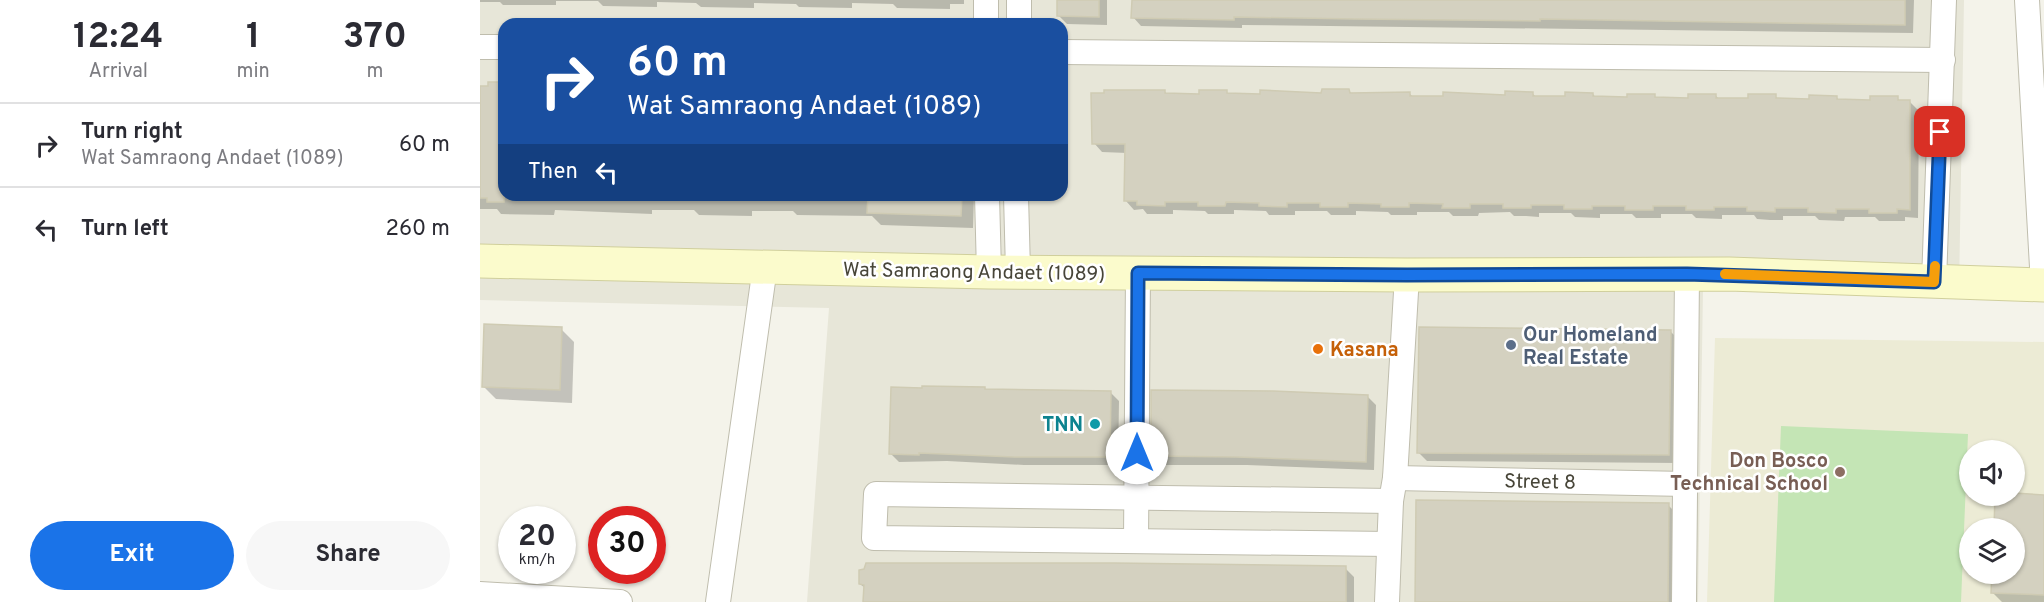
<!DOCTYPE html>
<html lang="en">
<head>
<meta charset="utf-8">
<style>
	:root { --surface:#fff; --page:#f7f7f7; --text:#2b2b33; --muted:#7c7c81; --line:#e1e1e2; --accent:#1a73e8 }
	body { margin:0; font-family:Overpass,sans-serif; background:var(--page); color:var(--text); height:100vh; display:flex; flex-direction:column; font-size:22px; white-space:nowrap }
	* { box-sizing:border-box; margin:0 }
	p { font-size:20px; color:var(--muted) }
	.icon { flex:none; width:33px; height:33px; fill:none; stroke:currentColor; stroke-width:2; stroke-linecap:round; stroke-linejoin:round }
	.map { position:relative; flex:1; overflow:hidden }
	.sheet { display:flex; flex-direction:column; background:var(--surface); width:480px }
	.sheet>* { flex:none }
	.top-card { position:absolute; left:18px; top:18px; width:570px; height:183px; border-radius:18px; box-shadow:0 2px 4px #0004; background:#1a4fa0; color:#fff; overflow:hidden }
	.controls { position:absolute; left:1479px; top:440px; display:grid; gap:12px }
	.controls a { display:grid; place-items:center; width:66px; height:66px; border-radius:50%; background:var(--surface); box-shadow:0 2px 4px #0004; font-size:30px }
	.speed { position:absolute; left:18px; top:506px; display:flex; gap:12px; font-size:30px; font-weight:700; text-align:center }
	.speed>* { display:grid; place-content:center; width:78px; height:78px; border-radius:50%; background:var(--surface); box-shadow:0 2px 4px #0004; line-height:1 }
	.speed small { font-size:15px; font-weight:400 }
	.speed .limit { border:9px solid #d22; background:#fff; color:#111 }
	.pin { position:absolute; display:grid; place-items:center; width:51px; height:51px; color:#fff; margin:-26px; border-radius:12px; box-shadow:0 3px 9px #0006 }
	.me { position:absolute; width:66px; margin:-33px; rotate:0deg; stroke-linejoin:round; filter:drop-shadow(0 0 4px #0008) }
	.turn { display:flex; align-items:center; gap:21px; height:126px; padding:0 30px; font-size:27px }
	.turn .icon { width:78px; height:78px; stroke-width:2.5 }
	.turn b { display:block; font-size:42px; line-height:51px }
	.then { display:flex; align-items:center; height:57px; padding:0 30px; background:#0003; gap:12px; font-size:22px }
	.eta { display:flex; justify-content:space-evenly; align-items:center; height:102px; text-align:center }
	.eta b { font-size:36px; font-weight:700; line-height:42px }
	.button { display:flex; gap:12px; margin-top:auto; padding:12px 30px }
	.button a { flex:1; height:69px; border-radius:36px; background:var(--accent); color:#fff; font-size:24px; font-weight:700; line-height:69px; text-align:center }
	.button a+a { background:var(--page); color:var(--text) }
	ul { padding:0; list-style:none }
	li { display:flex; align-items:center; gap:18px; height:84px; padding:0 30px; border-top:2px solid var(--line) }
	li div { flex:1 }
	li b { display:block; font-size:22px }
	li em { font-style:normal }
	main { display:flex; flex:1; min-height:0 }
	.map>svg:first-child { display:block }
	.residential { fill:#e7e6d8; fill-rule:evenodd }
	.education { fill:#ecebd5; fill-rule:evenodd }
	.green { fill:#c4e5b5 }
	.shadow { fill:#0003 }
	.building { fill:#d4d1c0; stroke:#cfcbb3; stroke-width:1.5 }
	.lines { fill:none; stroke-linecap:round; stroke-linejoin:round }
	.street-casing { stroke:#bfbdad; stroke-width:26 }
	.secondary-casing { stroke:#d0cf9c; stroke-width:35 }
	.street { stroke:#fff; stroke-width:24 }
	.secondary { stroke:#fbfbcc; stroke-width:33 }
	.route-casing { stroke:#114b97; stroke-width:15 }
	.route { stroke:#1a73e8; stroke-width:10 }
	.slow { stroke:#f59e0b; stroke-width:10 }
	.service-dot { fill:#5c6f8a; stroke:#fff; stroke-width:2 }
	.food-dot { fill:#e8710a; stroke:#fff; stroke-width:2 }
	.culture-dot { fill:#0f9aa8; stroke:#fff; stroke-width:2 }
	.education-dot { fill:#8d6e63; stroke:#fff; stroke-width:2 }
	.labels { text-anchor:middle; stroke-width:5; stroke-linejoin:round; paint-order:stroke }
	.street-label { font-size:20px; fill:#474538; stroke:#fff }
	.service-label { font-size:20px; font-weight:bold; fill:#4e5e75; stroke:#fff; text-anchor:start }
	.food-label { font-size:20px; font-weight:bold; fill:#c56008; stroke:#fff; text-anchor:start }
	.culture-label { font-size:20px; font-weight:bold; fill:#0d838f; stroke:#fff; text-anchor:end }
	.education-label { font-size:20px; font-weight:bold; fill:#785e54; stroke:#fff; text-anchor:end }
</style>
</head>
<body>
<main>
<section class="sheet">
<div class="eta">
<div><b>12:24</b><p>Arrival</p></div>
<div><b>1</b><p>min</p></div>
<div><b>370</b><p>m</p></div>
</div>
<ul>
<li><svg class="icon" aria-label="right" viewBox="0 0 24 24"><path d="M7 20v-9h11M14 6l5 5-5 5"/></svg><div><b>Turn right</b><p>Wat Samraong Andaet (1089)</p></div><em>60 m</em></li>
<li><svg class="icon" aria-label="left" viewBox="0 0 24 24"><path d="M17 20v-9H6M10 6l-5 5 5 5"/></svg><div><b>Turn left</b></div><em>260 m</em></li>
</ul>
<div class="button"><a>Exit</a><a>Share</a></div>
</section>
<div class="map">
<svg width="1564" height="602" viewBox="0 0 1564 602">
	<rect width="100%" height="100%" fill="#f4f3ea"/>
	<path class="residential" d="M0,0H1484L1479,290H1223L1218,602H327L349,308L0,300ZM24,24H582V195H24Z"/>
	<path class="education" d="M1235,338L1564,342V602H1227ZM1490,450H1534V495H1490ZM1490,528H1534V573H1490Z"/>
	<polygon class="green" points="1301,426 1488,434 1481,602 1294,602"/>
	<g class="shadow">
		<polygon points="0,0 484,0 484,4 470,4 470,9 417,8 413,4 372,3 372,8 319,7 316,4 274,3 274,8 221,7 216,3 177,2 177,7 123,6 118,1 76,1 76,5 23,5 20,2 0,2"/>
		<polygon points="579,0 627,0 627,25 587,24 578,15"/>
		<polygon points="653,0 1434,0 1433,33 762,25 762,28 661,26 653,17"/>
		<polygon points="24,83 24,195 494,195 493,228 401,225 392,216 317,215 313,211 272,211 272,216 219,215 214,210 172,210 172,214 75,210 74,215 21,214 17,209 0,209 0,88 9,88"/>
		<polygon points="869,91 873,95 929,93 933,97 1027,97 1052,93 1056,97 1087,98 1113,94 1116,98 1149,99 1174,96 1177,99 1209,99 1235,95 1239,99 1270,100 1295,96 1299,100 1331,100 1356,97 1360,101 1391,101 1417,98 1421,102 1430,102 1439,111 1438,218 1425,217 1425,221 1399,221 1395,217 1365,217 1364,221 1339,220 1335,216 1303,216 1303,220 1290,220 1277,219 1274,215 1242,215 1242,219 1216,218 1212,214 1181,214 1181,218 1156,218 1152,214 1120,214 1120,218 1095,217 1091,213 1059,213 1059,217 1046,216 1034,216 1030,212 999,213 998,216 973,216 969,212 937,212 937,215 911,215 908,212 876,211 876,215 851,215 847,211 815,211 815,215 789,215 786,211 754,210 754,214 728,214 725,211 693,210 693,214 667,214 663,209 654,210 646,201 647,153 622,152 614,143 685,92 688,95 721,95 746,92 749,95 843,95"/>
		<polygon points="81,329 94,342 92,403 16,399 3,386"/>
		<polygon points="1190,331 1199,340 1198,463 947,461 938,452"/>
		<polygon points="444,389 630,392 639,401 638,465 544,465 467,461 419,462 411,454"/>
		<polygon points="887,396 896,405 894,470 767,465 681,465 672,456"/>
		<polygon points="1517,495 1564,496 1564,602 1522,602 1512,592 1513,573 1534,573 1534,528 1515,528"/>
		<polygon points="1188,505 1197,514 1196,602 937,602"/>
		<polygon points="865,568 874,577 874,602 385,602 385,588 380,584 385,570"/>
	</g>
	<g class="building">
		<polygon points="577,0 619,0 619,17 577,16"/>
		<polygon points="652,0 1425,0 1425,25 1060,19 1060,21 875,19 754,17 754,20 651,18"/>
		<polygon points="8,82 24,82 24,202 7,202 7,198 0,198 0,86 8,86"/>
		<polygon points="842,89 869,89 870,93 930,92 930,96 963,96 963,92 1025,95 1025,91 1053,92 1053,96 1085,96 1085,92 1113,93 1113,96 1147,97 1147,94 1175,94 1175,97 1208,98 1208,94 1236,94 1236,98 1268,98 1268,94 1296,94 1296,98 1329,99 1329,95 1357,96 1357,99 1390,100 1390,96 1418,96 1418,100 1430,100 1430,210 1417,209 1417,213 1389,213 1389,209 1356,209 1356,213 1328,212 1328,208 1295,208 1295,212 1281,211 1267,211 1267,207 1234,207 1234,210 1206,210 1206,206 1173,206 1173,210 1145,210 1145,206 1112,206 1112,209 1084,209 1084,205 1051,205 1051,208 1023,208 1023,204 990,204 990,208 962,208 963,204 929,203 929,207 901,207 901,204 868,203 868,207 840,207 840,203 807,203 807,207 779,206 779,203 746,202 745,206 718,206 718,202 685,202 685,206 657,205 657,201 644,201 645,144 612,144 611,93 624,93 624,90 685,90 685,93 719,94 719,90 747,90 747,93 780,94 780,90 841,93"/>
		<polygon points="388,195 482,195 481,216 387,213"/>
		<polygon points="4,324 82,327 80,390 2,387"/>
		<polygon points="939,327 1191,330 1189,455 937,453"/>
		<polygon points="442,386 505,387 505,389 631,391 630,457 534,457 439,453 439,455 409,454 411,387 442,388"/>
		<polygon points="671,390 793,391 888,395 886,462 757,457 671,456"/>
		<polygon points="1534,493 1564,495 1564,595 1511,593 1512,573 1534,573 1534,528 1514,528 1515,495 1534,495"/>
		<polygon points="936,500 1189,503 1188,602 935,602"/>
		<polygon points="386,563 634,563 866,566 866,602 383,602 384,585 379,584 379,570 384,569"/>
	</g>
	<g class="lines">
		<g class="street-casing">
			<g id="street">
				<polyline points="506,0 506,24"/>
				<polyline points="1547,0 1563,285"/>
				<polyline points="539,24 539,0"/>
				<polyline points="0,47 24,47"/>
				<polyline points="582,52 1463,60"/>
				<polyline points="507,195 509,272"/>
				<polyline points="536,195 538,271"/>
				<polyline points="1454,282 1464,0"/>
				<polyline points="915,478 1206,484"/>
				<polyline points="656,541 658,273"/>
				<polyline points="909,544 394,538 396,494 911,501"/>
				<polyline points="0,594 140,602"/>
				<polyline points="238,602 285,267"/>
				<polyline points="907,602 911,501 915,478 927,275"/>
				<polyline points="1204,602 1207,274"/>
			</g>
		</g>
		<g class="secondary-casing">
			<polyline id="secondary" points="0,261 509,272 927,275 1249,274 1564,285"/>
		</g>
		<use href="#street" class="street"/>
		<use href="#secondary" class="secondary"/>
	</g>
	<g class="lines">
		<g class="route-casing">
			<polyline id="route" points="657,453 658,273 927,275 1207,274 1454,282 1460,132"/>
		</g>
		<use href="#route" class="route"/>
		<polyline class="slow" points="1245,274 1454,282 1455,266"/>
	</g>
	<circle class="service-dot" cx="1031" cy="345" r="6"/>
	<circle class="food-dot" cx="838" cy="349" r="6"/>
	<circle class="culture-dot" cx="615" cy="424" r="6"/>
	<circle class="education-dot" cx="1360" cy="472" r="6"/>
	<g class="labels">
		<g class="street-label">
			<text transform="translate(494 271) rotate(1)" y="7">Wat Samraong Andaet (1089)</text>
			<text transform="translate(1060 481) rotate(1)" y="7">Street 8</text>
		</g>
		<g class="service-label">
			<text x="1043" y="341">Our Homeland<tspan x="1043" dy="23">Real Estate</tspan></text>
		</g>
		<g class="food-label">
			<text x="850" y="356">Kasana</text>
		</g>
		<g class="culture-label">
			<text x="603" y="431">TNN</text>
		</g>
		<g class="education-label">
			<text x="1348" y="467">Don Bosco<tspan x="1348" dy="23">Technical School</tspan></text>
		</g>
	</g>
</svg>
<div class="controls">
<a><svg class="icon" aria-label="sound" viewBox="0 0 24 24"><path d="M4 9h4l5-4v14l-5-4H4zM17 9q2 3 0 6"/></svg></a>
<a><svg class="icon" aria-label="layers" viewBox="0 0 24 24"><path d="M12 4l9 5-9 5-9-5zM3 14l9 5 9-5"/></svg></a>
</div>
<div class="speed"><div>20<small>km/h</small></div><div class="limit">30</div></div>
<div class="pin" style="left:1460px;top:132px;background:#d93025"><svg class="icon" aria-label="arrive" viewBox="0 0 24 24"><path d="M6 21V4h12l-3 4 3 4H6"/></svg></div>
<svg class="me" style="left:657px;top:453px" viewBox="-20 -20 40 40"><circle r="19" fill="#fff"/><path d="M0-13L10 11 0 6-10 11z" fill="#1a73e8"/></svg>
<div class="top-card">
<div class="turn"><svg class="icon" aria-label="right" viewBox="0 0 24 24"><path d="M7 20v-9h11M14 6l5 5-5 5"/></svg><div><b>60 m</b>Wat Samraong Andaet (1089)</div></div>
<div class="then">Then<svg class="icon" aria-label="left" viewBox="0 0 24 24"><path d="M17 20v-9H6M10 6l-5 5 5 5"/></svg></div>
</div>
</div>
</main>
</body>
</html>
